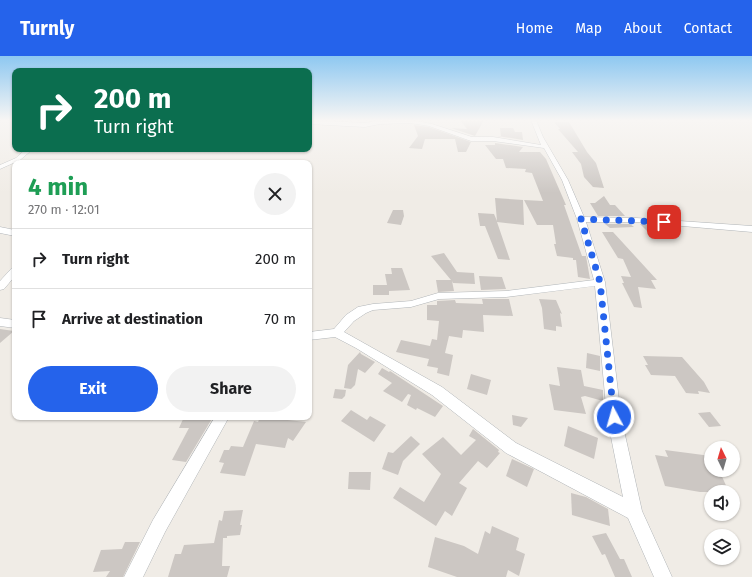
<!DOCTYPE html>
<html lang="en">
<head>
<meta charset="utf-8">
<style>
	:root { --surface:#fff; --page:#f2f2f2; --text:#202124; --muted:#757577; --line:#e0e0e0; --accent:#2563eb }
	body { margin:0; font-family:"Fira Sans",sans-serif; background:var(--page); color:var(--text); height:100vh; display:flex; flex-direction:column; font-size:15px; white-space:nowrap }
	* { box-sizing:border-box; margin:0 }
	p { font-size:13px; color:var(--muted) }
	.icon { flex:none; width:22px; height:22px; fill:none; stroke:currentColor; stroke-width:2; stroke-linecap:round; stroke-linejoin:round }
	.map { position:relative; flex:1; overflow:hidden }
	.drawer { position:absolute; left:12px; top:104px; width:300px; height:260px; display:flex; flex-direction:column; background:var(--surface); border-radius:8px; box-shadow:0 1px 3px #0004 }
	.drawer>* { flex:none }
	.guide { position:absolute; left:12px; top:12px; width:300px; height:84px; border-radius:8px; box-shadow:0 1px 3px #0004; background:#0b6e4f; color:#fff; overflow:hidden }
	.needle { width:26px; rotate:355deg }
	.buttons { position:absolute; left:704px; top:385px; display:grid; gap:8px }
	.buttons a { display:grid; place-items:center; width:36px; height:36px; border-radius:50%; background:var(--surface); box-shadow:0 1px 3px #0004; font-size:20px }
	.pin { position:absolute; display:grid; place-items:center; width:34px; height:34px; color:#fff; margin:-17px; border-radius:8px; box-shadow:0 2px 6px #0006 }
	.me { position:absolute; width:44px; margin:-22px; rotate:354deg; stroke-linejoin:round; filter:drop-shadow(0 0 3px #0008) }
	.turn { display:flex; align-items:center; gap:14px; height:84px; padding:0 16px; font-size:18px }
	.turn .icon { width:52px; height:52px; stroke-width:2.5 }
	.turn b { display:block; font-size:28px; line-height:34px }
	.round { display:grid; place-items:center; flex:none; width:42px; height:42px; border-radius:21px; background:var(--page) }
	.head { display:flex; align-items:center; justify-content:space-between; height:68px; padding:0 16px }
	h1 { font-size:24px; font-weight:700; line-height:30px; color:#1e9e55 }
	.primary-button { display:flex; gap:8px; margin-top:auto; padding:8px 16px }
	.primary-button a { flex:1; height:46px; border-radius:24px; background:var(--accent); color:#fff; font-size:16px; font-weight:700; line-height:46px; text-align:center }
	.primary-button a+a { background:var(--page); color:var(--text) }
	ul { padding:0; list-style:none }
	li { display:flex; align-items:center; gap:12px; height:60px; padding:0 16px; border-top:1px solid var(--line) }
	li div { flex:1 }
	li b { display:block; font-size:15px }
	li em { font-style:normal }
	header { display:flex; align-items:center; gap:24px; box-sizing:border-box; height:56px; padding:0 20px; background:var(--accent); color:#fff }
	header strong { font-size:19px }
	nav { display:flex; gap:22px; margin-inline-start:auto; font-size:14px }
	.map>svg:first-child { display:block }
	.building { fill:#ccc7c3 }
	.lines { fill:none; stroke-linecap:round; stroke-linejoin:round }
	.minor-casing { stroke:#b1b5b8; stroke-width:1 }
	.minor { fill:#fff; fill-rule:evenodd }
	.route { stroke:#2563eb; stroke-width:7; stroke-dasharray:0 12.6 }
</style>
</head>
<body>
<header>
<strong>Turnly</strong>
<nav><a>Home</a><a>Map</a><a>About</a><a>Contact</a></nav>
</header>
<div class="map">
<svg width="752" height="521" viewBox="0 0 752 521">
	<rect width="100%" height="100%" fill="#f0ece6"/>
	<g class="building">
		<polygon points="460,64 484,64 475,80 451,72 467,73"/>
		<polygon points="554,66 569,66 587,96 596,107 604,132 593,131 584,121 581,108 572,96 585,96 578,96 558,73 560,73"/>
		<polygon points="414,69 429,71 471,86 466,96 458,96 455,83 425,83 422,93 409,92 418,80"/>
		<polygon points="500,72 513,72 515,76 522,76 523,84 498,80 501,81"/>
		<polygon points="495,87 523,91 519,96 540,96 546,103 566,149 564,149 582,200 586,200 590,223 578,221 576,204 573,204 573,202 557,200 554,188 556,188 553,169 537,169 524,144 543,145 532,117 525,116 526,113 506,112 503,103 496,103 485,89 495,89"/>
		<polygon points="604,140 610,149 615,149 625,160 598,160 590,147 595,147"/>
		<polygon points="495,142 523,144 524,169 497,166 510,204 498,203 485,170 480,170 478,157 494,158 497,165"/>
		<polygon points="393,154 403,154 404,160 401,169 387,167"/>
		<polygon points="605,168 630,168 634,171 610,172"/>
		<polygon points="640,168 652,169 662,178 650,178"/>
		<polygon points="602,176 613,176 657,224 651,224 656,233 638,231 642,252 634,251 622,227 624,227 621,220 631,221 623,203 618,202"/>
		<polygon points="444,197 457,216 474,217 475,228 453,227 452,225 454,235 438,236 436,224 451,224 431,200"/>
		<polygon points="391,212 402,212 410,234 389,235 389,239 373,239 373,229 387,229 385,218 392,218"/>
		<polygon points="479,220 502,221 506,233 481,234"/>
		<polygon points="482,243 509,243 513,260 483,259 484,276 463,274 462,282 449,280 445,297 453,299 449,320 437,317 438,312 427,310 429,303 396,296 401,284 430,290 432,283 437,284 439,265 427,264 427,249 437,249 437,245 455,244 456,247 483,248"/>
		<polygon points="539,243 556,244 562,258 560,257 562,271 556,270 556,275 544,273 542,252"/>
		<polygon points="0,273 14,275 0,287"/>
		<polygon points="360,296 361,298 375,306 365,317 358,313 355,329 351,333 344,332 348,309"/>
		<polygon points="587,297 600,300 600,315 586,312"/>
		<polygon points="643,300 682,301 704,326 710,337 698,335 699,338 686,337 675,320 651,319 645,309 648,309"/>
		<polygon points="557,311 581,314 584,330 603,334 603,345 585,340 581,341 586,358 554,354 549,328 560,330"/>
		<polygon points="382,312 389,316 390,315 443,350 435,361 417,352 416,354 407,349 411,339 408,338 402,346 383,335 392,327 378,318"/>
		<polygon points="471,318 491,324 487,339 467,333"/>
		<polygon points="335,333 346,334 345,340 342,343 333,342"/>
		<polygon points="351,354 367,364 370,360 386,369 374,386 341,365"/>
		<polygon points="710,356 721,370 709,371 698,357"/>
		<polygon points="512,359 528,362 521,371 513,369"/>
		<polygon points="184,361 213,361 186,406 172,404 189,372 179,372"/>
		<polygon points="260,361 306,366 293,385 288,382 285,392 256,388 245,420 220,417 224,407 219,406 224,394 229,394 231,390 243,391 254,365 258,366"/>
		<polygon points="568,370 598,382 594,403 564,390"/>
		<polygon points="473,373 499,394 498,396 500,397 487,412 478,405 459,427 467,432 452,460 445,455 436,470 393,442 400,431 424,446 441,418 422,398 443,381 461,399 476,384 469,380"/>
		<polygon points="411,380 420,388 403,405 398,419 382,413 388,396 393,397"/>
		<polygon points="665,394 711,400 711,414 719,414 729,436 700,436 665,430 655,399 668,401"/>
		<polygon points="512,403 534,413 527,431 506,420"/>
		<polygon points="349,416 371,416 370,434 348,433"/>
		<polygon points="571,437 586,441 608,453 610,470 572,459"/>
		<polygon points="243,454 240,469 242,469 240,479 227,480 227,482 223,482 222,510 230,510 227,521 168,521 175,498 181,498 184,489 214,487 219,464 222,465 224,455"/>
		<polygon points="492,470 519,482 516,494 525,498 519,520 508,514 506,521 457,521 428,511 435,481 464,490 478,498 485,475 490,478"/>
		<polygon points="606,477 620,503 624,503 632,521 615,521 605,498 602,499 592,480"/>
		<polygon points="125,486 140,486 123,521 106,521 110,515 93,516 101,494 122,493"/>
	</g>
	<g class="lines">
		<g class="minor-casing">
			<g id="minor">
				<path d="M309,64L365,67L380,64H411L432,68L472,81H493L541,89L531,64H536L543,81L568,124L584,161L636,162L752,170V176L636,166H586L605,226L621,361L642,455L672,521H654L628,462L506,397L432,339L356,292L335,281L309,284V276L334,273L346,259L358,251L373,248L411,245L438,237L506,235L594,224L577,163L562,124L544,92L493,85H471L429,70L410,67L380,68L365,71L309,68ZM595,230L607,361L623,441L516,387L442,331L344,276L354,265L366,257L373,254L411,251L439,243L506,241Z"/>
				<polygon points="26,93 33,93 20,104 0,113 0,109 16,102"/>
				<polygon points="0,171 15,174 15,180 0,177"/>
				<polygon points="15,211 15,220 4,233 0,234 0,225 12,212"/>
				<polygon points="0,262 15,264 15,272 0,270"/>
				<polygon points="215,361 229,361 165,476 143,521 124,521 153,464"/>
			</g>
		</g>
		<use href="#minor" class="minor"/>
	</g>
	<linearGradient id="sky" x2="0" y2="1"><stop stop-color="#8ec8f1"/><stop offset="0.47" stop-color="#f8f6f4"/><stop offset="1" stop-color="#f8f6f4" stop-opacity="0"/></linearGradient>
	<rect width="752" height="137" fill="url(#sky)"/>
	<g class="lines">
		<polyline class="route" points="614,361 600,226 581,163 664,166"/>
	</g>
</svg>
<div class="buttons">
<a><svg class="needle" viewBox="-14 -14 28 28"><path d="M0-13l5 13h-10z" fill="#e53935"/><path d="M0 13l5-13h-10z" fill="#757577"/></svg></a>
<a><svg class="icon" aria-label="sound" viewBox="0 0 24 24"><path d="M4 9h4l5-4v14l-5-4H4zM17 9q2 3 0 6"/></svg></a>
<a><svg class="icon" aria-label="layers" viewBox="0 0 24 24"><path d="M12 4l9 5-9 5-9-5zM3 14l9 5 9-5"/></svg></a>
</div>
<div class="pin" style="left:664px;top:166px;background:#d93025"><svg class="icon" aria-label="arrive" viewBox="0 0 24 24"><path d="M6 21V4h12l-3 4 3 4H6"/></svg></div>
<svg class="me" style="left:614px;top:361px" viewBox="-20 -20 40 40"><circle r="17" fill="#2563eb" stroke="#fff" stroke-width="3"/><path d="M0-11L8 9 0 5-8 9z" fill="#fff"/></svg>
<div class="guide">
<div class="turn"><svg class="icon" aria-label="right" viewBox="0 0 24 24"><path d="M7 20v-9h11M14 6l5 5-5 5"/></svg><div><b>200 m</b>Turn right</div></div>
</div>
<section class="drawer">
<div class="head"><div><h1>4 min</h1><p>270 m · 12:01</p></div><a class="round"><svg class="icon" aria-label="close" viewBox="0 0 24 24"><path d="M6 6l12 12M18 6L6 18"/></svg></a></div>
<ul>
<li><svg class="icon" aria-label="right" viewBox="0 0 24 24"><path d="M7 20v-9h11M14 6l5 5-5 5"/></svg><div><b>Turn right</b></div><em>200 m</em></li>
<li><svg class="icon" aria-label="arrive" viewBox="0 0 24 24"><path d="M6 21V4h12l-3 4 3 4H6"/></svg><div><b>Arrive at destination</b></div><em>70 m</em></li>
</ul>
<div class="primary-button"><a>Exit</a><a>Share</a></div>
</section>
</div>
</body>
</html>
